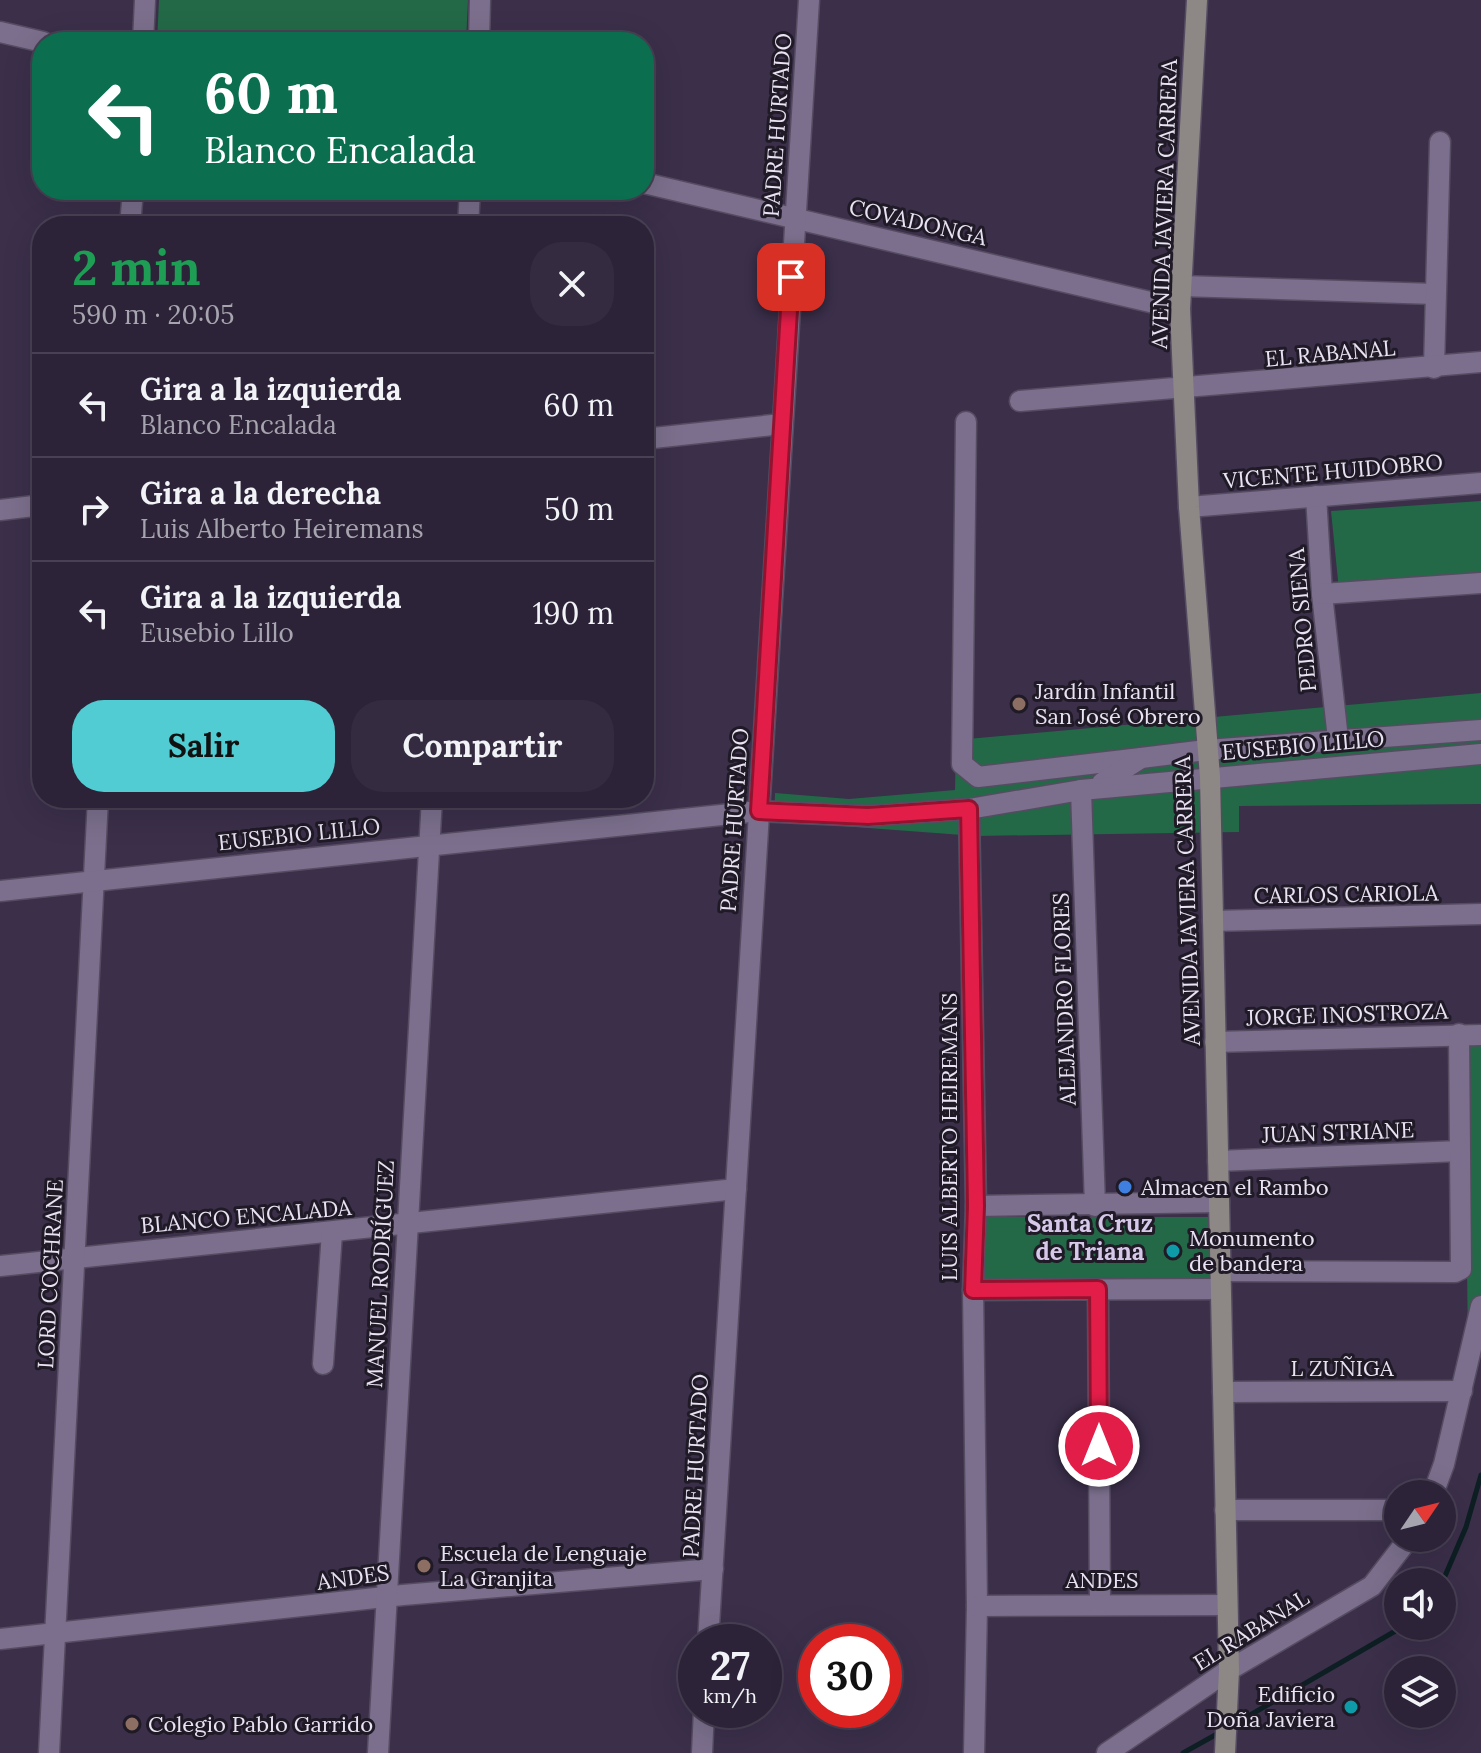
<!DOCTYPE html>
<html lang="es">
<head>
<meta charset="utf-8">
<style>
	:root { --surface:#2c2338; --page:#342b40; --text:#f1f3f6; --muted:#a6a4ae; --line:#484053; --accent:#51ccd2 }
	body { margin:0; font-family:Lora,serif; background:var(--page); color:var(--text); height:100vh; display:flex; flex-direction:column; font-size:30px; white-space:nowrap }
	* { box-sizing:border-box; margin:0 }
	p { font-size:26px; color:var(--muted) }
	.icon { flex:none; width:44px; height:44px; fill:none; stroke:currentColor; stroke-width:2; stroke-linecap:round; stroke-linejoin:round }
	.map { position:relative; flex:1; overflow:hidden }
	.drawer { position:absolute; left:32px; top:216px; width:622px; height:592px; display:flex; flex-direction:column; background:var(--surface); border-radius:32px; box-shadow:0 8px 32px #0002,0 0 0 2px var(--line) }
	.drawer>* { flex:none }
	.guide { position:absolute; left:32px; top:32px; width:622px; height:168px; border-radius:32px; box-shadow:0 8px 32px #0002,0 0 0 2px var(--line); background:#0b6e4f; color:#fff; overflow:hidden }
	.needle { width:52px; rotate:55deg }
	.tools { position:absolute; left:1384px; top:1480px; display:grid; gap:16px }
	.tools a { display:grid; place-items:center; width:72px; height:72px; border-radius:50%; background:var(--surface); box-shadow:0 8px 32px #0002,0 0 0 2px var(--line); font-size:40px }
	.speed { position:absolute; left:678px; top:1624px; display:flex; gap:16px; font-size:40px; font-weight:700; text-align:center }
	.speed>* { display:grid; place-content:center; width:104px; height:104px; border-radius:50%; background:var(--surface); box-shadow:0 8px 32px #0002,0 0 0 2px var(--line); line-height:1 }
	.speed small { font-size:20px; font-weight:400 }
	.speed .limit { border:12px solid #d22; background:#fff; color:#111 }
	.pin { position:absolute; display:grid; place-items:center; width:68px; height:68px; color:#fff; margin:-34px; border-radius:16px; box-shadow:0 4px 12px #0006 }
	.me { position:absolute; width:88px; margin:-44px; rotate:0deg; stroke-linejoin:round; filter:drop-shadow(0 0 6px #0008) }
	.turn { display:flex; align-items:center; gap:28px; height:168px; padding:0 40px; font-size:36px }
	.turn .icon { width:104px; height:104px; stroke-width:2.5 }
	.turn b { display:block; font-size:56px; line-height:68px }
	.round { display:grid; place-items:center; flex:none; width:84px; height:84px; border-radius:32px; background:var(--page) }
	.overview { display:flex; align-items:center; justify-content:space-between; height:136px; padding:0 40px }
	h1 { font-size:48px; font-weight:800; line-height:60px; color:#1e9e55 }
	.action { display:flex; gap:16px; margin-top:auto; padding:16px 40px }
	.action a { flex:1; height:92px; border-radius:32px; background:var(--accent); color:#111; font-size:32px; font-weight:800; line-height:92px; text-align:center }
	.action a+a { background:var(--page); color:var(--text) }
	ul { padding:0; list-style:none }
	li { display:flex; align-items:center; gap:24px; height:104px; padding:0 40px; border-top:2px solid var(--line) }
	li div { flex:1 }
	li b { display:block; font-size:30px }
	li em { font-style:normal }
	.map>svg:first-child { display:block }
	.green { fill:#236947 }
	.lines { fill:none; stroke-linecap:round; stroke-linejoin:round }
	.stream { stroke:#0d1f23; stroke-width:5 }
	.minor-casing { stroke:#564c62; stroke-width:23 }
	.tertiary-casing { stroke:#564c62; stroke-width:23 }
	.secondary-casing { stroke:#564c62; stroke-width:23 }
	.minor { stroke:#7b6f8d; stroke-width:20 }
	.tertiary { stroke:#7b6f8d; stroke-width:20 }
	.secondary { stroke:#8d8885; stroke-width:20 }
	.route-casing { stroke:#92132f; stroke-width:20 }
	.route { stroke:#e11d48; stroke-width:14 }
	.education-dot { fill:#8d6e63; stroke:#1f1a26; stroke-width:3 }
	.shop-dot { fill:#3f7fe0; stroke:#1f1a26; stroke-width:3 }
	.culture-dot { fill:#0f9aa8; stroke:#1f1a26; stroke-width:3 }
	.labels { text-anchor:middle; stroke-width:6; stroke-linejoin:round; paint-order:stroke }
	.street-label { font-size:22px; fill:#e9e2f3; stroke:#1f1a26 }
	.poi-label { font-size:22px; fill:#e9e2f3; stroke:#1f1a26; text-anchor:start }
	.neighbourhood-label { font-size:24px; font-weight:bold; fill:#d5c8e9; stroke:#1f1a26 }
</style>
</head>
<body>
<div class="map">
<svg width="1481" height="1753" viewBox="0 0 1481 1753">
	<rect width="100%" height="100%" fill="#3b2f4a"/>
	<g class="green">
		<polygon points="159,0 468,0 466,42 157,42"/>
		<polygon points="1481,501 1481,579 1339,590 1331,511"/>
		<polygon points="1481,693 1481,804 1239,806 1239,832 976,836 774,821 775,793 849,799 955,790 956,740"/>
		<polygon points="1464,1038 1481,1038 1481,1299 1468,1345"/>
		<polygon points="980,1217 1218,1217 1216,1279 979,1279"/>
	</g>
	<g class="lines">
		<g class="stream">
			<polyline points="1442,1583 1466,1527 1481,1475"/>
			<polyline points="1245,1718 1404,1626"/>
			<polyline points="1183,1753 1217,1734"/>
		</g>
		<g class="minor-casing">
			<g id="minor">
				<polyline points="0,32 43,42"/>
				<polyline points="143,42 145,0"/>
				<polyline points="479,42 480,0"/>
				<polyline points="644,183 1180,309"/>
				<polyline points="130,226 133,190"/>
				<polyline points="468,226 470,190"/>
				<polyline points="1181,286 1435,294"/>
				<polyline points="1434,368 1440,142"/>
				<polyline points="1020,401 1481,362"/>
				<polyline points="966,422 962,764 978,777 1141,758"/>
				<polyline points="644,439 782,424"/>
				<polyline points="1316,496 1322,594 1338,739"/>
				<polyline points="1189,507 1481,483"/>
				<polyline points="0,510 42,505"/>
				<polyline points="1322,594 1481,583"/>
				<polyline points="1081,790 1095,1206"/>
				<polyline points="969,809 976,1206 973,1290 977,1606 974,1753"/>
				<polyline points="1213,921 1481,914"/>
				<polyline points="1215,1042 1481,1035"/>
				<polyline points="1218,1161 1460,1151"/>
				<polyline points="976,1206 1219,1202"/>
				<polyline points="0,1266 736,1189"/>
				<polyline points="1220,1271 1455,1272 1461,1269 1459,1034"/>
				<polyline points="1098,1289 1100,1603"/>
				<polyline points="973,1290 1220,1289"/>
				<polyline points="323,1364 332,1232"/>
				<polyline points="1223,1392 1462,1391"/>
				<polyline points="1225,1510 1398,1510"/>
				<polyline points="977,1606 1227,1605"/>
				<polyline points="0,1639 403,1595 713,1569"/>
				<polyline points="708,1642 809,0"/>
				<polyline points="49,1753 98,798"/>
				<polyline points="378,1753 432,798"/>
				<polyline points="702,1753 704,1710"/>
			</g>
		</g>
		<g class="tertiary-casing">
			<g id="tertiary">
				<polyline points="1102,783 1141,758 1206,750 1481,730"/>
				<polyline points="0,891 759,811 868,816 969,809 1081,790 1481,754"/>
				<polyline points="1433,1494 1444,1464 1481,1306"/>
				<polyline points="1107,1753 1229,1670 1372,1586 1409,1538"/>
			</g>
		</g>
		<g class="secondary-casing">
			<polyline id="secondary" points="1197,0 1180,309 1189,507 1210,777 1229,1670 1225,1753"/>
		</g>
		<use href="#minor" class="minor"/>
		<use href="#tertiary" class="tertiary"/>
		<use href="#secondary" class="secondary"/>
	</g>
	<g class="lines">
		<g class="route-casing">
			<polyline id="route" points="791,277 759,811 868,816 969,809 976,1206 973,1290 1098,1289 1099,1446"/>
		</g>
		<use href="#route" class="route"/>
	</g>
	<g class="education-dot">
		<circle cx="1019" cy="704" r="8"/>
		<circle cx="424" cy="1566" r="8"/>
		<circle cx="132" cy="1724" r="8"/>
	</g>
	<circle class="shop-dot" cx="1125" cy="1187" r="8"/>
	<g class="culture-dot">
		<circle cx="1173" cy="1251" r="8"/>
		<circle cx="1351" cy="1707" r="8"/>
	</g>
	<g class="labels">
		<g class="street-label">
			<text transform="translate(777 125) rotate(-86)" y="8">PADRE HURTADO</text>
			<text transform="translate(1164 204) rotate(-88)" y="8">AVENIDA JAVIERA CARRERA</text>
			<text transform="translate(918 222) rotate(13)" y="8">COVADONGA</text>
			<text transform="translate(1330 353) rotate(-5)" y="8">EL RABANAL</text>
			<text transform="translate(1333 471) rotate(-5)" y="8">VICENTE HUIDOBRO</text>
			<text transform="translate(1302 620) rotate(-95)" y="8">PEDRO SIENA</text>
			<text transform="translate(1303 745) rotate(-5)" y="8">EUSEBIO LILLO</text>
			<text transform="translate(734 820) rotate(-86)" y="8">PADRE HURTADO</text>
			<text transform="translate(299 834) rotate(-6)" y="8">EUSEBIO LILLO</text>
			<text transform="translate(1346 894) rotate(-1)" y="8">CARLOS CARIOLA</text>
			<text transform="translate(1187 901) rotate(-92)" y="8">AVENIDA JAVIERA CARRERA</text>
			<text transform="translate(1064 999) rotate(-92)" y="8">ALEJANDRO FLORES</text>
			<text transform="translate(1347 1014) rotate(-2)" y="8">JORGE INOSTROZA</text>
			<text transform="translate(1338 1132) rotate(-2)" y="8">JUAN STRIANE</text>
			<text transform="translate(949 1137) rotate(-90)" y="8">LUIS ALBERTO HEIREMANS</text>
			<text transform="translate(246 1216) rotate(-5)" y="8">BLANCO ENCALADA</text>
			<text transform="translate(50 1274) rotate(-87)" y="8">LORD COCHRANE</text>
			<text transform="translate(380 1274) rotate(-87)" y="8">MANUEL RODRÍGUEZ</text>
			<text x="1342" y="1376">L ZUÑIGA</text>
			<text transform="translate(695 1466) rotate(-87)" y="8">PADRE HURTADO</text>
			<text transform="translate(353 1577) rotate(-8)" y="8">ANDES</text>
			<text x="1102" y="1588">ANDES</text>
			<text transform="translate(1251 1630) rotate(-32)" y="8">EL RABANAL</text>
		</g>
		<g class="poi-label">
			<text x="1035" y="699">Jardín Infantil<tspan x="1035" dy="25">San José Obrero</tspan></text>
			<text x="1141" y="1195">Almacen el Rambo</text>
			<text x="1189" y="1246">Monumento<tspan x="1189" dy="25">de bandera</tspan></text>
			<text x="440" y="1561">Escuela de Lenguaje<tspan x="440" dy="25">La Granjita</tspan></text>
			<text x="1335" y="1702" text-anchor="end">Edificio<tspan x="1335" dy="25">Doña Javiera</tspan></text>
			<text x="148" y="1732">Colegio Pablo Garrido</text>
		</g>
		<g class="neighbourhood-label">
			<text x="1090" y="1232">Santa Cruz<tspan x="1090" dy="28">de Triana</tspan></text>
		</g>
	</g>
</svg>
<div class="tools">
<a><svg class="needle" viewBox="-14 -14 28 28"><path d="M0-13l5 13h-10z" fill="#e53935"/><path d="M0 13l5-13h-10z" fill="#a6a4ae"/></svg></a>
<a><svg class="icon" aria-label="sound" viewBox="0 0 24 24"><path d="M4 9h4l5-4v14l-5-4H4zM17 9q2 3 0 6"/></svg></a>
<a><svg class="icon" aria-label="layers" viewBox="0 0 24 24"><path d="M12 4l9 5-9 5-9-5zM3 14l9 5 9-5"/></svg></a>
</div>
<div class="speed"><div>27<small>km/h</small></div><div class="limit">30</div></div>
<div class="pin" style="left:791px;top:277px;background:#d93025"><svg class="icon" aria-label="arrive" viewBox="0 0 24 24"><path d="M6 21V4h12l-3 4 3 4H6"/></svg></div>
<svg class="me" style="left:1099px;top:1446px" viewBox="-20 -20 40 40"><circle r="17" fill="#e11d48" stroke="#fff" stroke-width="3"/><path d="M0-11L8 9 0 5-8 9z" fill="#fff"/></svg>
<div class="guide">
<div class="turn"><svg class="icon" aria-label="left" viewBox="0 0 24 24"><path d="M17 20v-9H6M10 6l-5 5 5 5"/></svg><div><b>60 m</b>Blanco Encalada</div></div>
</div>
<section class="drawer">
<div class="overview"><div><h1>2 min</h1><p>590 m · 20:05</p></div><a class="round"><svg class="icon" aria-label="close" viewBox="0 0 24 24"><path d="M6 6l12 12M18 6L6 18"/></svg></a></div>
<ul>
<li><svg class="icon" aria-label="left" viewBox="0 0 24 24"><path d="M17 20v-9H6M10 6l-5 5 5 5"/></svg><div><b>Gira a la izquierda</b><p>Blanco Encalada</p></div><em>60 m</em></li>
<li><svg class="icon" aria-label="right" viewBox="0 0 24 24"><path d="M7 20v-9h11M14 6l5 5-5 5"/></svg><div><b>Gira a la derecha</b><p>Luis Alberto Heiremans</p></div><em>50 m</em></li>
<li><svg class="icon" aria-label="left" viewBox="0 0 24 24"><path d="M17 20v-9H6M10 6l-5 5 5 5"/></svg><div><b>Gira a la izquierda</b><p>Eusebio Lillo</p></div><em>190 m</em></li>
</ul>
<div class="action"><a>Salir</a><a>Compartir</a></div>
</section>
</div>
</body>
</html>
